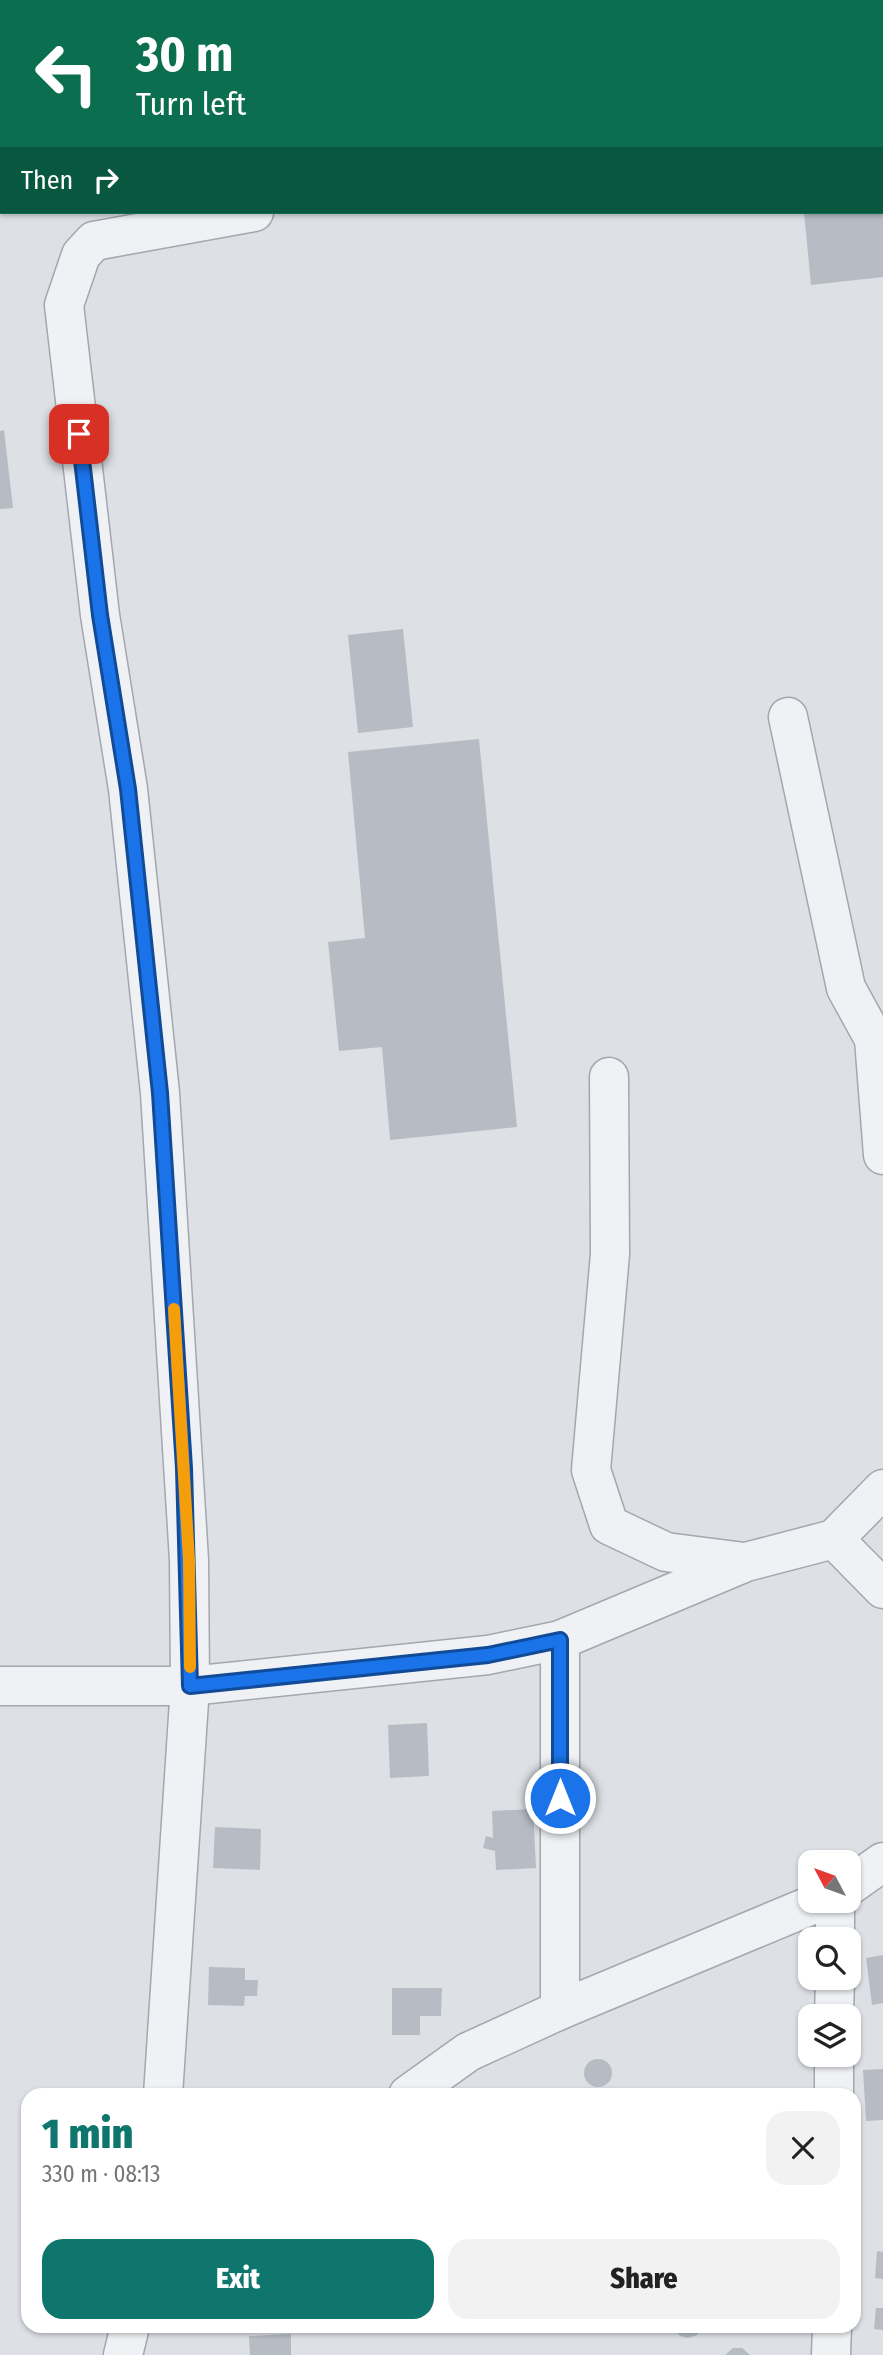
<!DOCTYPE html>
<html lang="en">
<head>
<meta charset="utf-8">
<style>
	:root { --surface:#fff; --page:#f2f2f2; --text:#222; --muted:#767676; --accent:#0f766e }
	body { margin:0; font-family:"Fira Sans Condensed",sans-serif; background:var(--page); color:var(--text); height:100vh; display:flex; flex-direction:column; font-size:26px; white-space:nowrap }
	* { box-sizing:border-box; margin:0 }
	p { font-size:23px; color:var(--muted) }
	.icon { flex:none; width:38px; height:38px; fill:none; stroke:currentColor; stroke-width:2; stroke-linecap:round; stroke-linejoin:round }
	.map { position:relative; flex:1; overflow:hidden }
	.panel { position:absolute; left:21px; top:2088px; width:840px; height:245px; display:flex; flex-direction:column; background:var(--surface); border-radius:21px; box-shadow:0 2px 5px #0004 }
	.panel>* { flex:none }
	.hud { position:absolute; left:0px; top:0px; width:884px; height:214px; box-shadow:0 2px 5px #0004; background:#0b6e4f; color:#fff; overflow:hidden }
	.needle { width:46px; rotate:311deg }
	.buttons { position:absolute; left:798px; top:1850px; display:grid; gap:14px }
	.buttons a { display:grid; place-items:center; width:63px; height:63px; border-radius:14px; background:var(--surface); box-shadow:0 2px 5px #0004; font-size:35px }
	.pin { position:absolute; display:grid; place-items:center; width:60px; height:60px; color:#fff; margin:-30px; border-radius:14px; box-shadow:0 4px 10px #0006 }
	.me { position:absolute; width:77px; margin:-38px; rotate:0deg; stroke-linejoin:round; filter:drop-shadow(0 0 5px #0008) }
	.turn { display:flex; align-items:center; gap:24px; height:147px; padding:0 21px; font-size:32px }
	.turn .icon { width:91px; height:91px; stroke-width:2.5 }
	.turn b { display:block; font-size:49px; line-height:60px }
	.then { display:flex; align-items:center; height:66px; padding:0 21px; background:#0003; gap:14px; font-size:26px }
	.round { display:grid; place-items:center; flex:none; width:74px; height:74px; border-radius:21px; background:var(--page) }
	.headline { display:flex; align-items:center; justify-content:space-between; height:119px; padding:0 21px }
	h1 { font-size:42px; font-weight:800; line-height:52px; color:var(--accent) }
	.cta { display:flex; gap:14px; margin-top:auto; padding:14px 21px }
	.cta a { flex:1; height:80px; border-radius:21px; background:var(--accent); color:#fff; font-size:28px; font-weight:800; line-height:80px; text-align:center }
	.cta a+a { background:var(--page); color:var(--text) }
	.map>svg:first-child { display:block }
	.building { fill:#b7bcc4 }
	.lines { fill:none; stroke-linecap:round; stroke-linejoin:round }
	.minor-casing { stroke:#a3a7ae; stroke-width:41 }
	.tertiary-casing { stroke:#a3a7ae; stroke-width:41 }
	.minor { stroke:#eff1f4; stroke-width:38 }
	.tertiary { stroke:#eff1f4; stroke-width:38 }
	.route-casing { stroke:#114b97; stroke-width:18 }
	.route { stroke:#1a73e8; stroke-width:12 }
	.slow { stroke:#f59e0b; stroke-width:12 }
</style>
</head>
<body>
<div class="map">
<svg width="883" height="2355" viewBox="0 0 883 2355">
	<rect width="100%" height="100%" fill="#dde0e5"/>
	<g class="building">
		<polygon points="804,212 883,212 883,277 811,285"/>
		<polygon points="4,430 13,508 0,509 0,431"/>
		<polygon points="403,629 413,727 358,733 348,635"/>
		<polygon points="479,739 517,1127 390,1140 382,1047 339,1051 328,942 365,938 348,752"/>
		<polygon points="427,1723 429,1776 390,1778 388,1725"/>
		<polygon points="533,1809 536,1868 496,1870 495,1851 483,1848 486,1836 493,1838 492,1811"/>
		<polygon points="215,1827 261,1829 260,1870 213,1868"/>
		<polygon points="883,1955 883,2003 872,2005 866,1958"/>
		<polygon points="209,1967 245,1968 245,1980 258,1980 257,1996 245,1996 244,2006 208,2005"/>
		<polygon points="392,1988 442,1988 441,2016 420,2016 420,2035 392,2035"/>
		<circle cx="598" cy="2073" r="14"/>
		<polygon points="883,2069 883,2120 866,2121 863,2070"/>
		<polygon points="877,2251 883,2252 883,2279 875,2278"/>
		<polygon points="876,2308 883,2308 883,2330 874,2329"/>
		<polygon points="673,2326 702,2326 697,2335 688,2338 680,2336"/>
		<polygon points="291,2334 291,2355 250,2355 249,2336"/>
		<polygon points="733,2348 742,2348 750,2355 725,2355"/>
	</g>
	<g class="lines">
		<g class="minor-casing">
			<g id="minor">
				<polyline points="788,717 846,988 874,1039 883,1155"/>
				<polyline points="609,1077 610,1254 591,1470 609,1525 666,1552 744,1562"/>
				<polyline points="834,1539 883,1589"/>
				<polyline points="560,1640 560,2010"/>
				<polyline points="0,1686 190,1686 488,1655 560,1640 746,1562 834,1539 883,1489"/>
				<polyline points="849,1886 883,1862"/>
				<polyline points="835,1939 835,1900"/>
				<polyline points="834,2016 835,1978"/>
				<polyline points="408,2095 468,2052 560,2010 824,1900"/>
				<polyline points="834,2095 834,2054"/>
				<polyline points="831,2355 832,2326"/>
			</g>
		</g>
		<g class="tertiary-casing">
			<g id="tertiary">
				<polyline points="476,2 477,0"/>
				<polyline points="163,2095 190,1686 189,1560 160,1093 128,789 100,615 64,305 81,255 94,241 254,212"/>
				<polyline points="123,2355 130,2326"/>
			</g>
		</g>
		<use href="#minor" class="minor"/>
		<use href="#tertiary" class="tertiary"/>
	</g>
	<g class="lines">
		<g class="route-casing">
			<polyline id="route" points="79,434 100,615 128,789 160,1093 184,1468 190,1686 488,1655 560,1640 560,1798"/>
		</g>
		<use href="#route" class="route"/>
		<polyline class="slow" points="174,1309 189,1560 190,1667"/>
	</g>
</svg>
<div class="buttons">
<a><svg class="needle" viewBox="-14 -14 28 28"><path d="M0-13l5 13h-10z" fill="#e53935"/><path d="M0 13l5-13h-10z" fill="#767676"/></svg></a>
<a><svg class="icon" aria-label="search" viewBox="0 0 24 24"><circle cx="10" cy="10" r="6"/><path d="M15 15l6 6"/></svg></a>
<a><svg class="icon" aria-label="layers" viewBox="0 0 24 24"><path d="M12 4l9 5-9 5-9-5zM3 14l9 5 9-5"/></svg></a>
</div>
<div class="pin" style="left:79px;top:434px;background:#d93025"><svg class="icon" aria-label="arrive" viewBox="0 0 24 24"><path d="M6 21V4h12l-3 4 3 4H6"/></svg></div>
<svg class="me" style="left:560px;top:1798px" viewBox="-20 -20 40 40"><circle r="17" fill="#1a73e8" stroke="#fff" stroke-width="3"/><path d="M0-11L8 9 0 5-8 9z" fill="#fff"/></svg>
<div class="hud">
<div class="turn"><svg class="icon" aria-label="left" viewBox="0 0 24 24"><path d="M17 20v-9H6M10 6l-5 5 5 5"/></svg><div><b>30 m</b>Turn left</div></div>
<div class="then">Then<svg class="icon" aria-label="right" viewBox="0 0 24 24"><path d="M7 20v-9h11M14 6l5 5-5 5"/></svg></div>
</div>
<section class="panel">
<div class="headline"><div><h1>1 min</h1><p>330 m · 08:13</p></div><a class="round"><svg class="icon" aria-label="close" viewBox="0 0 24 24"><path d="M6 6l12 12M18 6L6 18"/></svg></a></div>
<div class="cta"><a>Exit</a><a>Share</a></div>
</section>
</div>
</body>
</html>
